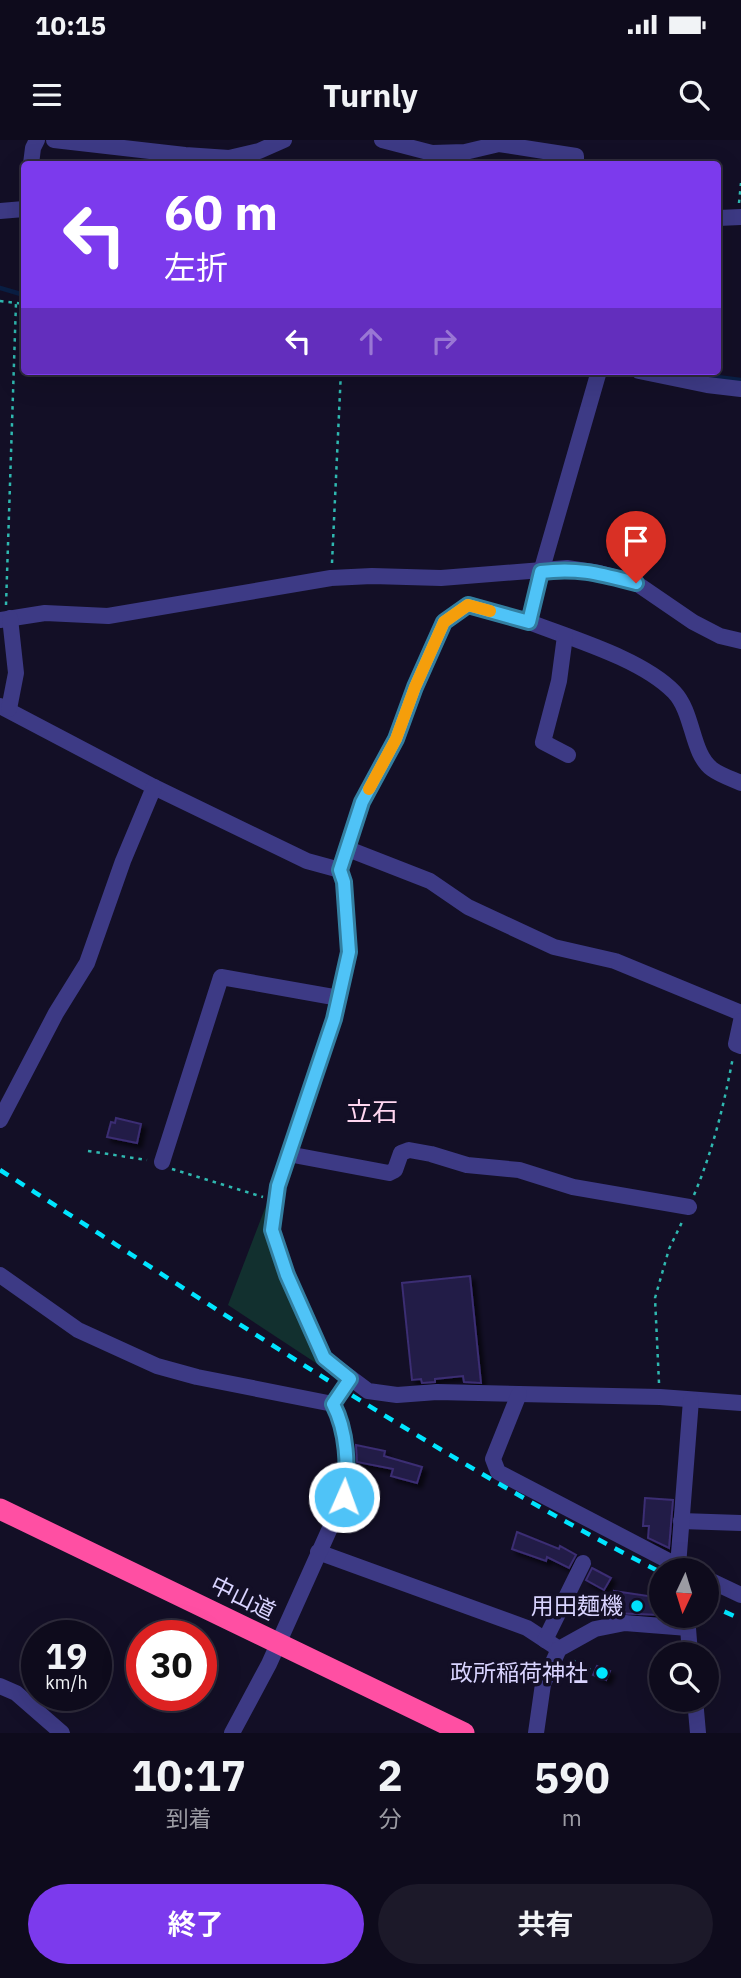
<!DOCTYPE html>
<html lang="ja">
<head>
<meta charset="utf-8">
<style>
	:root { --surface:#0e0b1c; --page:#1c1929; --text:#f1f3f6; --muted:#9b9ba3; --line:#2e2b3b; --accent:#7c3aed }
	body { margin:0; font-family:"IBM Plex Sans","Noto Sans JP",sans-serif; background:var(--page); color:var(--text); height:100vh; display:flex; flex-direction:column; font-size:26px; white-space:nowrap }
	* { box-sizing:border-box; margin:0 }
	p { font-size:23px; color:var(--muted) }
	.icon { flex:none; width:38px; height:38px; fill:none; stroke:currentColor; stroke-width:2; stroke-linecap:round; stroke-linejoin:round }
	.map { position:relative; height:1593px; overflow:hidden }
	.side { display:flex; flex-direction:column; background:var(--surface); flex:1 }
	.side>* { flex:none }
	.hud { position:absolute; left:21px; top:21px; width:700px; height:214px; border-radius:7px; box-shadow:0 7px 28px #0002,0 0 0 2px var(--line); background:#7c3aed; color:#fff; overflow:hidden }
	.needle { width:46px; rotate:184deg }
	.buttons { position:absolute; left:649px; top:1418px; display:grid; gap:14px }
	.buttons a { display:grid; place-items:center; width:70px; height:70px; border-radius:50%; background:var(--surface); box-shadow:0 7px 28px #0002,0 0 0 2px var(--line); font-size:35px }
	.speed { position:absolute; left:21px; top:1480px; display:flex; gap:14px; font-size:35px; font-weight:700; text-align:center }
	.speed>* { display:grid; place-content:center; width:91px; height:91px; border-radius:50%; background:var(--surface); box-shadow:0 7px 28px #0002,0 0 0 2px var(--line); line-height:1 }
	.speed small { font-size:18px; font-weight:400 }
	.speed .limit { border:10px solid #d22; background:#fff; color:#111 }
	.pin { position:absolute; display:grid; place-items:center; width:60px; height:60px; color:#fff; margin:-72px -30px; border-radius:50% 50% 50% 0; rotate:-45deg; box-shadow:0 0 7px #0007 }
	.pin .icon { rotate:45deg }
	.me { position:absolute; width:77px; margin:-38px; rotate:2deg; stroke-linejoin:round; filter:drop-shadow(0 0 5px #0008) }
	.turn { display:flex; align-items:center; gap:24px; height:147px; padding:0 28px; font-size:32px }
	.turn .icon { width:91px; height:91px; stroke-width:2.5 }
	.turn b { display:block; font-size:49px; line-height:60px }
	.lanes { display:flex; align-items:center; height:66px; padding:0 28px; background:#0003; justify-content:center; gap:35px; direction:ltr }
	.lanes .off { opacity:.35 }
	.eta { display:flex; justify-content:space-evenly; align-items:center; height:119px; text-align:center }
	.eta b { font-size:42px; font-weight:700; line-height:49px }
	.primary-button { display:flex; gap:14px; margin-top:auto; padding:14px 28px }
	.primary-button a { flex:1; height:80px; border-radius:42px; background:var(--accent); color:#fff; font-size:28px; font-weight:700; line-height:80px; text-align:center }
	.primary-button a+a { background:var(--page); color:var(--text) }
	.status { display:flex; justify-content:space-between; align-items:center; height:49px; padding:0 35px; background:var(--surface); direction:ltr }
	.status svg { height:19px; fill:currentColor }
	header { display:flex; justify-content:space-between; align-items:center; height:91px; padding:0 28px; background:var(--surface); font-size:32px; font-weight:700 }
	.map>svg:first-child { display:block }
	.green { fill:#12302f }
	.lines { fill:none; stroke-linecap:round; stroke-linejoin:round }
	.stream { stroke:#0a1f44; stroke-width:4.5 }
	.building { fill:#241b47; stroke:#3b2d73; stroke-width:2; filter:url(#shadow) }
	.path { stroke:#2fb8b0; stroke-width:2.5; stroke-dasharray:3.5 5; stroke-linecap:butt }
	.minor { stroke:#3d3a85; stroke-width:16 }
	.highway { stroke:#ff4fa3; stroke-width:21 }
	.rail { stroke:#00e5ff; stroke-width:4.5; stroke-dasharray:10 9; stroke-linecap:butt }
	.route-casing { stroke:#337fa1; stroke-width:18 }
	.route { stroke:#4fc3f7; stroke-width:12 }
	.slow { stroke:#f59e0b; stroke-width:12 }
	.poi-dot { fill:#00e5ff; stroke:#130f26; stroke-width:2.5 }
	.labels { text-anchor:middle; stroke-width:7; stroke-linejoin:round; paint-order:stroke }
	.street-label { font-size:23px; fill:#d9d4ff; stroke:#130f26 }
	.poi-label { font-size:23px; fill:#d9d4ff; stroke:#130f26; text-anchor:end }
	.quarter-label { font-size:26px; fill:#ffd6f0; stroke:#130f26 }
</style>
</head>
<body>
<div class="status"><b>10:15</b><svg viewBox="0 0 49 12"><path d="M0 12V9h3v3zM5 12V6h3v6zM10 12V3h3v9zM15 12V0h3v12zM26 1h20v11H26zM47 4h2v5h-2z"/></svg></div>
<header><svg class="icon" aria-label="menu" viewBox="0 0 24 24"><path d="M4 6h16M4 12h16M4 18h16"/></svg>Turnly<svg class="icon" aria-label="search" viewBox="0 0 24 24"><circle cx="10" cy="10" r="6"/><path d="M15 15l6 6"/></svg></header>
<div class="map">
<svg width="741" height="1593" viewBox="0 0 741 1593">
	<defs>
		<filter id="shadow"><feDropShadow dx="4.5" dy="4.5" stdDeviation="2" flood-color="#0009"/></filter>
	</defs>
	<rect width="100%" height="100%" fill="#130f26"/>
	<polygon class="green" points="267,1063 267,1075 324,1223 322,1227 228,1165"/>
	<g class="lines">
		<g class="stream">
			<polyline points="0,148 24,155"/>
			<polyline points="686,233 741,240"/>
		</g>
	</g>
	<g class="building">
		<polygon points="116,978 141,984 137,1003 107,997 111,982 115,983"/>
		<polygon points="470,1136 481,1243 464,1242 463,1236 435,1239 435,1242 422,1243 421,1239 412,1240 402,1143"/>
		<polygon points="356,1305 385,1311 384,1316 422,1327 417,1343 391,1336 393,1329 357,1322"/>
		<polygon points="645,1358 673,1360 669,1408 648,1398 649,1386 643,1386"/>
		<polygon points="517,1392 559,1409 560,1406 576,1415 569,1428 547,1417 546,1421 512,1409"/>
		<polygon points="592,1428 611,1438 604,1450 586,1440"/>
		<polygon points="614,1451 662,1458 662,1475 611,1473"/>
		<polygon points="597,1526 610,1531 606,1540 593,1535"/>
	</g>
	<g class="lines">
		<g class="path">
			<polyline points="739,63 741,43"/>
			<polyline points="0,161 24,164"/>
			<polyline points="332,423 341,231"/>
			<polyline points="6,465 16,163"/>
			<polyline points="88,1011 147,1020"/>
			<polyline points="172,1029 263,1057"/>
			<path d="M694,1055C713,1010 724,965 733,917"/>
			<polyline points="659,1243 655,1158 669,1109 683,1080"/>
			<polyline points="572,1520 591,1530"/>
		</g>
		<g class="minor">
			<polyline points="54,0 185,15 229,18 259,11 284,0"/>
			<polyline points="382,0 432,13 465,12 499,4 576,16 576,24"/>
			<polyline points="31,24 33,8 37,0"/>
			<polyline points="0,71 24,69"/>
			<polyline points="718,78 741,77"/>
			<polyline points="639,231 707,245 741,249"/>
			<polyline points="0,480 45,473 108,476 331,438 372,436 441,438 567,428 599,433 636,443 693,482 720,496 741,501"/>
			<path d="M529,482C573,499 642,519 674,552C694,573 691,613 712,629C720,635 732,639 741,643"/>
			<polyline points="565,496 559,541 543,602 568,615"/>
			<polyline points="0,566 154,647 307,721 340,730 362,662 396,599 415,547 444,482 468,465 529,482 541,432 599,231"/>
			<polyline points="9,569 16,533 10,478"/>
			<polyline points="348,709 430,741 468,767 554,807 615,821 741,873"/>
			<polyline points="340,730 344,742 349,812 334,879 278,1046 272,1090 287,1135 324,1218 368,1251 397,1255 437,1252 519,1254 660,1257 741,1263"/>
			<polyline points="741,881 736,904 741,906"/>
			<polyline points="0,980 56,873 87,823 123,721 154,647"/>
			<polyline points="288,1014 389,1033 395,1030 401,1013 409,1010 431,1014 467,1025 519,1030 573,1047 689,1067"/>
			<polyline points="162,1022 221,837 339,858"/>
			<polyline points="0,1135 78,1190 157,1226 197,1237 333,1264"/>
			<polyline points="519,1254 493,1319 498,1332 686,1430"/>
			<polyline points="681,1381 741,1383"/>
			<polyline points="318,1412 527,1488 559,1509"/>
			<polyline points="678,1426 691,1260"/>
			<polyline points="707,1439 741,1455"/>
			<polyline points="545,1500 583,1423"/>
			<polyline points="0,1546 16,1553 62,1593"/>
			<polyline points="695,1559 698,1593"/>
			<path d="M232,1593L269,1524L344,1357C349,1327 347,1291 333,1264"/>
			<polyline points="536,1593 543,1544 559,1509 595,1489 625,1483 688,1488 690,1514"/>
		</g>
		<polyline class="highway" points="0,1369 464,1593"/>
		<g class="rail">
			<path d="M0,1030C218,1169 432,1315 662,1433"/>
			<polyline points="707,1464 741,1479"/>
		</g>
	</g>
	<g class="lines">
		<g class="route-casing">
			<path id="route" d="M344,1357C349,1327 347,1291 333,1264L350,1239L324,1218L287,1135L272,1090L278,1046L334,879L349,812L344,742L340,730L362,662L396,599L415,547L444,482L468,465L529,482L541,432C578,427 601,434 636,443"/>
		</g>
		<use href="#route" class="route"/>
		<polyline class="slow" points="369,649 396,599 415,547 444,482 468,465 490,471"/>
	</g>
	<g class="poi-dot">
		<circle cx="637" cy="1466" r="7"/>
		<circle cx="602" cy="1533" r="7"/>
	</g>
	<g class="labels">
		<g class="street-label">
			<text transform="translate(243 1458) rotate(26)" y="8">中山道</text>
		</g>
		<g class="poi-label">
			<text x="623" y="1474">用田麺機</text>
			<text x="588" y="1541">政所稲荷神社</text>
		</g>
		<g class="quarter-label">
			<text x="372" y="981">立石</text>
		</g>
	</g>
</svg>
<div class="buttons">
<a><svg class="needle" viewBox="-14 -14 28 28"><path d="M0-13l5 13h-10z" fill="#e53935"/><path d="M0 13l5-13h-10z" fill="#9b9ba3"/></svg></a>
<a><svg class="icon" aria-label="search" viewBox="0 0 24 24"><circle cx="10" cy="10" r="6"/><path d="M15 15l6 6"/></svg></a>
</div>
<div class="speed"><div>19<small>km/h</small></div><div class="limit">30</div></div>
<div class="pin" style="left:636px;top:443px;background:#d93025"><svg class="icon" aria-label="arrive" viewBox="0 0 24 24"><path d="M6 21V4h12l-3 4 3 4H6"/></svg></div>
<svg class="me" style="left:344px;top:1357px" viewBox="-20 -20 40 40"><circle r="17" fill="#4fc3f7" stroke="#fff" stroke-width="3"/><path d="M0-11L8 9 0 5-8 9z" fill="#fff"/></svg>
<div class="hud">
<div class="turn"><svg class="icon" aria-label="left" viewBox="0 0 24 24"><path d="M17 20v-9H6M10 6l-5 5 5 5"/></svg><div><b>60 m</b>左折</div></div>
<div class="lanes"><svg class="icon" aria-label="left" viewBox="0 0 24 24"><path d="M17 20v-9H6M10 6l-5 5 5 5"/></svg><svg class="icon off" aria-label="ahead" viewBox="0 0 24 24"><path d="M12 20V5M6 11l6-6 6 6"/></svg><svg class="icon off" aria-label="right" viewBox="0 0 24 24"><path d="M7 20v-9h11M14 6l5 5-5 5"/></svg></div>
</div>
</div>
<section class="side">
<div class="eta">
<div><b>10:17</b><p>到着</p></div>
<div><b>2</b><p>分</p></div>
<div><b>590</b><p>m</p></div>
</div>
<div class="primary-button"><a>終了</a><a>共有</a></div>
</section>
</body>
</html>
